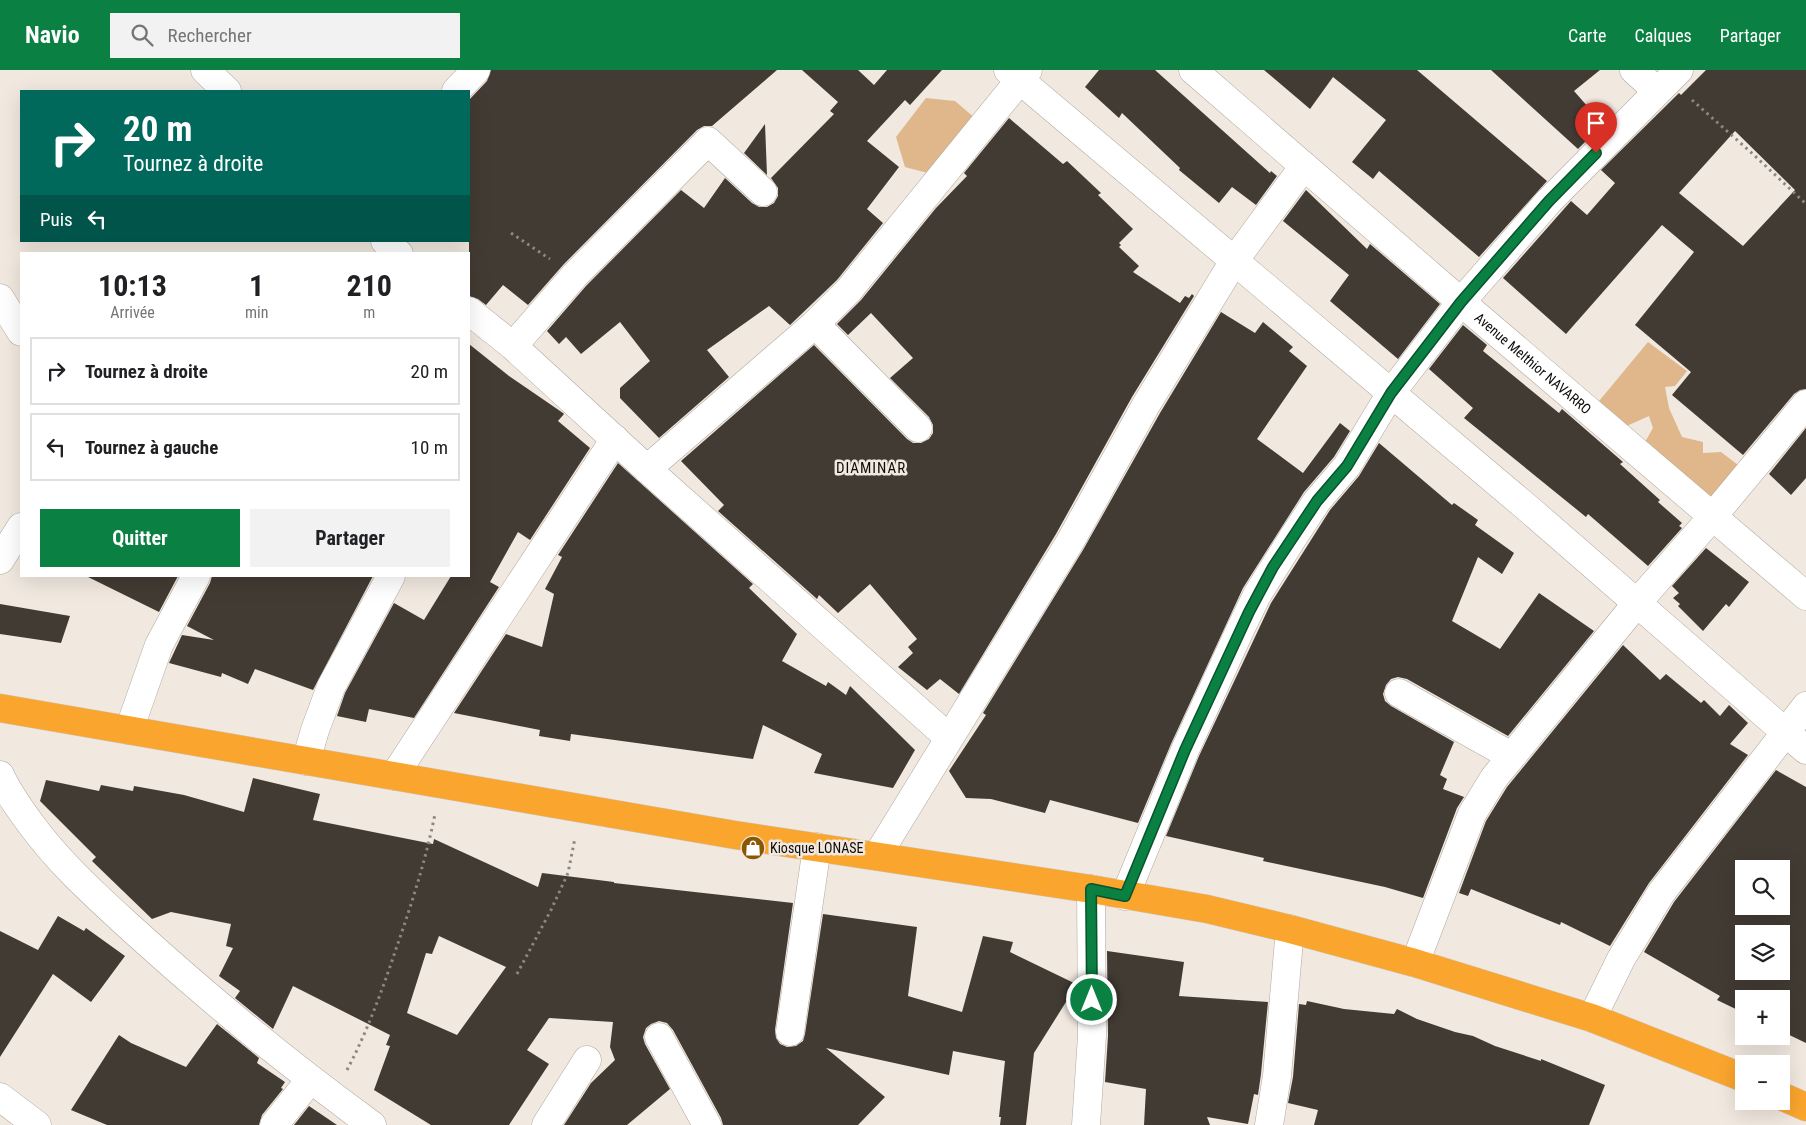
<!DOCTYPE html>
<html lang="fr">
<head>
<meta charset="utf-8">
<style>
	:root { --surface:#fff; --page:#f2f2f2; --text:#202124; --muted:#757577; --line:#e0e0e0; --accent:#0b8043 }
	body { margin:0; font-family:"Roboto Condensed",sans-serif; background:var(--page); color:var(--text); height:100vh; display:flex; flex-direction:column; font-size:19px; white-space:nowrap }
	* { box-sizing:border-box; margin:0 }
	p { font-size:16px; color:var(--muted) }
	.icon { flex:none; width:28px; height:28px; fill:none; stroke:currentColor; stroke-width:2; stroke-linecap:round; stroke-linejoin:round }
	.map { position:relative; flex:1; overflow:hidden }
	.drawer { position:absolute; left:20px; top:182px; width:450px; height:325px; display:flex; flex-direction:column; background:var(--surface); border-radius:0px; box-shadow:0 5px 20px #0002 }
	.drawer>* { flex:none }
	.top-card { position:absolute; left:20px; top:20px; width:450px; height:152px; border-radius:0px; box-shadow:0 5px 20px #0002; background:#00695c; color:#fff; overflow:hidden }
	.fabs { position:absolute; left:1735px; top:790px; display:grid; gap:10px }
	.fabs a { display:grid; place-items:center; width:55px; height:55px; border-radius:0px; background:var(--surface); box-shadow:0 5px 20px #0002; font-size:25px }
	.pin { position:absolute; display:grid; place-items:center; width:42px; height:42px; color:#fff; margin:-51px -21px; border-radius:50% 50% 50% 0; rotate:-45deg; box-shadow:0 0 5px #0007 }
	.pin .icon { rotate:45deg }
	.me { position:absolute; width:55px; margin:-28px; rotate:0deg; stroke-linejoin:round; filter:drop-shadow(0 0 4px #0008) }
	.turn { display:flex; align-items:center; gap:18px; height:105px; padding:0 20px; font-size:22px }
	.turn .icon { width:65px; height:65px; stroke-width:2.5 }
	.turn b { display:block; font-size:35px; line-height:42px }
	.then { display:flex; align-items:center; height:48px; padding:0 20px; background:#0003; gap:10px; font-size:19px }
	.eta { display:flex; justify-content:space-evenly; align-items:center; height:85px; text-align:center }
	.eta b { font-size:30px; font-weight:700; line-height:35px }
	.cta { display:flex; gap:10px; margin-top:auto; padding:10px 20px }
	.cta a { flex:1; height:58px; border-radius:0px; background:var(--accent); color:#fff; font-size:20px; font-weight:700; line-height:58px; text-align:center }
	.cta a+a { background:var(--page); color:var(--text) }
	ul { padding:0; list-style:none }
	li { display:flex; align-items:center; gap:15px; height:68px; margin:0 10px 8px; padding:0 10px; border:2px solid var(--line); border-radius:0px }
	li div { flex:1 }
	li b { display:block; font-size:19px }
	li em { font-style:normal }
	header { display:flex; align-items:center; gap:30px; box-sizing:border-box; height:70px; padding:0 25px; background:var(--accent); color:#fff }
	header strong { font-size:24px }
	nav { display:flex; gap:28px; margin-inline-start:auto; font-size:18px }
	.search { width:350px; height:45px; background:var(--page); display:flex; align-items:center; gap:12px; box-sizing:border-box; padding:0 18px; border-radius:0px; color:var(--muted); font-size:19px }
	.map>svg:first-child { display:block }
	.green { fill:#dfb78a }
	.building { fill:#423b34; fill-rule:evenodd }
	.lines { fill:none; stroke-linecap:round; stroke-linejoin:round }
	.minor-casing { stroke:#b0a79f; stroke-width:29 }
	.highway-casing { stroke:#cac9c9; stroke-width:29 }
	.path { stroke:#8e8781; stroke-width:3; stroke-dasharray:2.5 4; stroke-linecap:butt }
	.minor { stroke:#fff; stroke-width:28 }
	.highway { stroke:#faa52d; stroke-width:28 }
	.route-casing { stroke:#07532c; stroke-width:12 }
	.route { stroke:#0b8043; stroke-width:9 }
	.labels { text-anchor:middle; stroke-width:5; stroke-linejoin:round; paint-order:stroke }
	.street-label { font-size:14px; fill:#0e0b08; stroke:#f1e8df }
	.poi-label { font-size:14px; fill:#0e0b08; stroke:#f1e8df; text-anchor:start }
	.neighbourhood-label { font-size:15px; letter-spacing:1px; fill:#0e0b08; stroke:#f1e8df }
</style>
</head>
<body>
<header>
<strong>Navio</strong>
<div class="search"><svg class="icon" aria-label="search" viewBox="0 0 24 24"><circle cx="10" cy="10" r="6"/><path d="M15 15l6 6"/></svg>Rechercher</div>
<nav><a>Carte</a><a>Calques</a><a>Partager</a></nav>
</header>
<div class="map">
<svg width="1806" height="1055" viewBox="0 0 1806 1055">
	<rect width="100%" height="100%" fill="#f1e8df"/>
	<g class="green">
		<polygon points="926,28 955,31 983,55 935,105 905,97 896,67"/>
		<path d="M1648,272L1687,301L1675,316L1665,317L1669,338L1682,367L1703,372V383L1721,382L1742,398L1717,429L1694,421C1680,394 1668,389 1641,379L1653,358L1649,346L1620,359L1595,336Z"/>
	</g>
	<g class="building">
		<polygon points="491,0 777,0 712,56 704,56 697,60 564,194 528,235 503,215 486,235 478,229 469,226 469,30 487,11"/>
		<polygon points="802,0 858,0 874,15 887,0 942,0 910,35 905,30 867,71 899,97 867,139 883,153 837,210 790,255 769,236 707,280 729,307 659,368 620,328 620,318 650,291 620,252 581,284 566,267 559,274 547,261 586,216 681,120 704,138 725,108 752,133 759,137 767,137 774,133 778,126 778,118 771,108 834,44 830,41 838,32"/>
		<polygon points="1099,0 1155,0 1270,103 1271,101 1277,106 1256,135 1232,117 1219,133 1179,100 1180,98 1122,43 1119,48 1085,17"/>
		<polygon points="1264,0 1417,0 1547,111 1479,187 1379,101 1373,109 1352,92 1386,50 1333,7 1310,39"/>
		<polygon points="1491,0 1600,0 1574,21 1603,54 1578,79"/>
		<path d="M1706,0H1806V319L1800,320L1794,324L1743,385L1672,325L1691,302L1635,255L1694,182L1662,155L1566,264L1503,208L1571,131L1587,145L1615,113L1601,100L1679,23L1681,25ZM1735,61L1795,120L1743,176L1679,123Z"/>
		<polygon points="1009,48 1063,94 1067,91 1101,123 1098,125 1133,159 1119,173 1121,175 1119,177 1139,196 1133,202 1180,233 1185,226 1189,228 1192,224 1194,226 1132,327 1056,464 959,624 940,609 927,620 898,597 913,583 908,577 917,569 870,514 838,543 819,525 817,529 718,441 724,435 681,391 814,275 907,369 913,373 921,373 929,369 933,363 933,355 929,347 890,308 913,288 871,243 848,265 837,254 861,230 936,138 967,106 964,103"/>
		<polygon points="765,54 767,105 744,83"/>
		<polygon points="1306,120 1367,179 1370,174 1440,234 1398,289 1330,231 1349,205 1283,151"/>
		<polygon points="1221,242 1255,263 1263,252 1293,277 1289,281 1307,296 1257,369 1303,403 1340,353 1350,361 1334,387 1304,422 1243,518 1171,674 1138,753 1050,730 1045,743 991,729 966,728 949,701 986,645 983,643 1083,480 1160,343"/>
		<polygon points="1463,255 1487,275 1483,281 1559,343 1562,339 1623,392 1620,394 1660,430 1658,432 1682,453 1679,456 1682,458 1648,496 1588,444 1586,447 1464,348 1473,338 1429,299"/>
		<polygon points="469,274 509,306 563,343 564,344 558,351 590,378 530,470 518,462 490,512 499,517 414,648 369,639 366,652 337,646 345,623 394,533 424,550 451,506 469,506"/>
		<polygon points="1806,358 1806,408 1791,425 1769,404"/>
		<polygon points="1379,373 1452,435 1454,433 1478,450 1475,455 1514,483 1502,504 1478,487 1452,551 1500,579 1539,523 1594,561 1508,666 1407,609 1398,607 1391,609 1386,615 1383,624 1385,631 1391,636 1454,672 1440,705 1447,709 1443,719 1464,727 1457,738 1423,828 1385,817 1263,791 1264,788 1166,766 1199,686 1271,533 1330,440 1359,406"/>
		<polygon points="618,393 753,514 749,518 797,564 782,591 826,616 828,612 846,625 850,616 915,680 893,718 814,703 822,684 763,655 753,689 571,664 570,671 539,666 540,660 454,643 506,564 542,577 554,524 545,519 562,487 558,485"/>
		<polygon points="1706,478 1749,512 1729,537 1726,534 1703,561 1678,536 1680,534 1673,528 1679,523 1672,516"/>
		<polygon points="86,506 178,506 159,542"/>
		<polygon points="212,506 373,506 313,620 255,599 248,614 222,603 221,607 169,593 182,565 214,570 187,556 210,513"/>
		<polygon points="0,534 70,546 61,573 0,564"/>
		<polygon points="1623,575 1660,610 1666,604 1701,633 1704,630 1720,646 1729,635 1748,653 1730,674 1748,685 1649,813 1610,876 1561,852 1560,855 1471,819 1468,826 1459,823 1486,751 1507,717"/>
		<path d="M1776,700L1806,717V973L1781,961V929H1744V943L1717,930L1720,926L1644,882L1674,832ZM1744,799H1781V836H1744ZM1744,864H1781V901H1744Z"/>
		<path d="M253,708L320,724L313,750L433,774L434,769L538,817L542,803L614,812V813L793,833L775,960L776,968L780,974L787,977L796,976L803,971L805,964L823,844L917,857L908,926L962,942L983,866L1013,872L1010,882L1076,914V916L1034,983L1026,1055H1000L1001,1047H999L1005,991L953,981L949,1005L826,978L885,1027L858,1055H723L721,1048L673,960L667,953L659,951L651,954L646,958L643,967L645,974L670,1019L627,1055H564L591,1013L615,990L610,977L613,952L549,948L527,980L549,994L509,1055H431L374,1020L390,976L386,975L390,965L293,916L273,959L235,928L240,921L219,906L233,878L226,876L231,854L171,842L152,849L92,791L96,787L40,731L46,710L99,721L101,715L133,721L134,716L184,725L244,742ZM439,866L506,897L457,965L407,943L426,883L432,884Z"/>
		<polygon points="58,846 84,861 86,858 125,886 91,932 53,904 0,987 0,861 38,880"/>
		<polygon points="1107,881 1184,892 1179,926 1268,932 1261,1004 1258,1025 1254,1024 1248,1054 1207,1047 1210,1055 1144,1055 1146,1019 1105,1012 1108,966"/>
		<polygon points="1307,931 1344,939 1394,944 1397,939 1417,949 1455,962 1473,966 1495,976 1541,991 1541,989 1605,1015 1589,1055 1314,1055 1318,1040 1288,1033 1293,1007 1299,934 1306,935"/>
		<polygon points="217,954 259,988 257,993 285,1012 281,1018 283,1019 262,1045 259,1055 107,1055 71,1040 119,965 131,973 186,997"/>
		<polygon points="309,1036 337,1055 294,1055"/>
	</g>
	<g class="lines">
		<g class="minor-casing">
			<g id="minor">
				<polyline points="205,0 227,21"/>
				<polyline points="1008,0 1531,441 1806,680"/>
				<path id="s1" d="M1193,0L1461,232L1806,526"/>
				<polyline points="1634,0 1657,21"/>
				<polyline points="456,21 476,0"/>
				<polyline points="385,171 399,184"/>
				<polyline points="0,228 21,262"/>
				<polyline points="469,241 513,276 647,399 948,667"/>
				<polyline points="815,254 918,358"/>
				<polyline points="513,276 575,205 708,71 763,122"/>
				<polyline points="647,399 815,254 849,220 1028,0"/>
				<polyline points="0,490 21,457"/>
				<polyline points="1399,623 1511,686"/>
				<polyline points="129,660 159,575 196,506"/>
				<polyline points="306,691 315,660 331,617 391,506"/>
				<path d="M0,705C8,723 19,738 30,753C60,794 95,825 132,859C208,928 288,994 372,1055"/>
				<polyline points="394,706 615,369"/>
				<polyline points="877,786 1070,472 1146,335 1234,191 1304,96"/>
				<polyline points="1125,826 1185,680 1241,558 1257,525 1292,469 1317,431 1347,396 1391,323 1461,232 1549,131 1679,0"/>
				<polyline points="1415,893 1472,744 1494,708 1637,533 1713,446 1806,334"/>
				<polyline points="1592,948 1621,889 1661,823 1806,636"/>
				<polyline points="790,962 817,777"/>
				<polyline points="659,967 707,1055"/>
				<polyline points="0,1027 37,1055"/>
				<polyline points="274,1055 310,1010"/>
				<polyline points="546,1055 587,990"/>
				<polyline points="1086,1055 1092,966 1091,819"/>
				<polyline points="1269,1055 1277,1006 1290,859"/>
			</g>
		</g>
		<g class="highway-casing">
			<g id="highway">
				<polyline points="0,638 735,765 1091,819 1207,839 1290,859 1415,893 1592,948 1744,1008"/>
				<polyline points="1781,1026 1806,1037"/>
			</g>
		</g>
		<g class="path">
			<polyline points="1692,30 1754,85 1806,134"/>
			<polyline points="511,163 550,189"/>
			<polyline points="517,904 551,840 568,803 575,768"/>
			<path d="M347,1000C368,960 383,918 397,876C412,833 426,789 435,744"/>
		</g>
		<use href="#minor" class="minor"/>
		<use href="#highway" class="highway"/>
	</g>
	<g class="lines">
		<g class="route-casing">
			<polyline id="route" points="1092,930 1091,819 1125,826 1185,680 1249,542 1273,497 1317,431 1347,396 1391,323 1461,232 1549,131 1596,83"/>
		</g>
		<use href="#route" class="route"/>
	</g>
	<defs>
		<g id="shop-disc" transform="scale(1.25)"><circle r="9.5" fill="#8b5703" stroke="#f1e8df"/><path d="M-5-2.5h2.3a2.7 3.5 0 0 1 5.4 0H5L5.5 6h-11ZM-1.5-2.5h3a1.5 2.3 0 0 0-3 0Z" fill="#fff"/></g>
	</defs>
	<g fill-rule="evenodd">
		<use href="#shop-disc" x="753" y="778"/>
	</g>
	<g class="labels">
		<g class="street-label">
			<text dy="5" stroke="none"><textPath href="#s1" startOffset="449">Avenue Melthior NAVARRO</textPath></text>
		</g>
		<g class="poi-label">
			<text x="770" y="783">Kiosque LONASE</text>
		</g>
		<g class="neighbourhood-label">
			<text x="871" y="403">DIAMINAR</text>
		</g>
	</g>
</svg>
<div class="fabs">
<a><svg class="icon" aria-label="search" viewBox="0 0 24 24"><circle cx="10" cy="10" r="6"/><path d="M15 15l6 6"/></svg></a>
<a><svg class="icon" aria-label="layers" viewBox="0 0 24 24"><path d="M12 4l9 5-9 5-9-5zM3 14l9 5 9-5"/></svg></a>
<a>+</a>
<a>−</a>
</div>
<div class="pin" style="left:1596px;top:83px;background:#d93025"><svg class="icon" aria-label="arrive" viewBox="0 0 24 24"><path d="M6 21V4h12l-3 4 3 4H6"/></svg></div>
<svg class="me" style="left:1092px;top:930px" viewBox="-20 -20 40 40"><circle r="17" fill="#0b8043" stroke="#fff" stroke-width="3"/><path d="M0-11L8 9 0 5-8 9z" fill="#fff"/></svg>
<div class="top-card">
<div class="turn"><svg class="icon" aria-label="right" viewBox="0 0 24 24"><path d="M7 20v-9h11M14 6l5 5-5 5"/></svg><div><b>20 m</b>Tournez à droite</div></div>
<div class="then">Puis<svg class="icon" aria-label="left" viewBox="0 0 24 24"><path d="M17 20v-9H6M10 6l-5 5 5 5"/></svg></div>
</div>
<section class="drawer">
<div class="eta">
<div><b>10:13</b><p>Arrivée</p></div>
<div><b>1</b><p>min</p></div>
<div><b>210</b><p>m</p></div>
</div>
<ul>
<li><svg class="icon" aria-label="right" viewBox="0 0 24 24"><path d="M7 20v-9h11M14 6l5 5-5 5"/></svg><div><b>Tournez à droite</b></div><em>20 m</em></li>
<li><svg class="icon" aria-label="left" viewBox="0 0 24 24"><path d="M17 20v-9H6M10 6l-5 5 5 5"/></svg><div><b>Tournez à gauche</b></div><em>10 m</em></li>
</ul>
<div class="cta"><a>Quitter</a><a>Partager</a></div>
</section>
</div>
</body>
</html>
